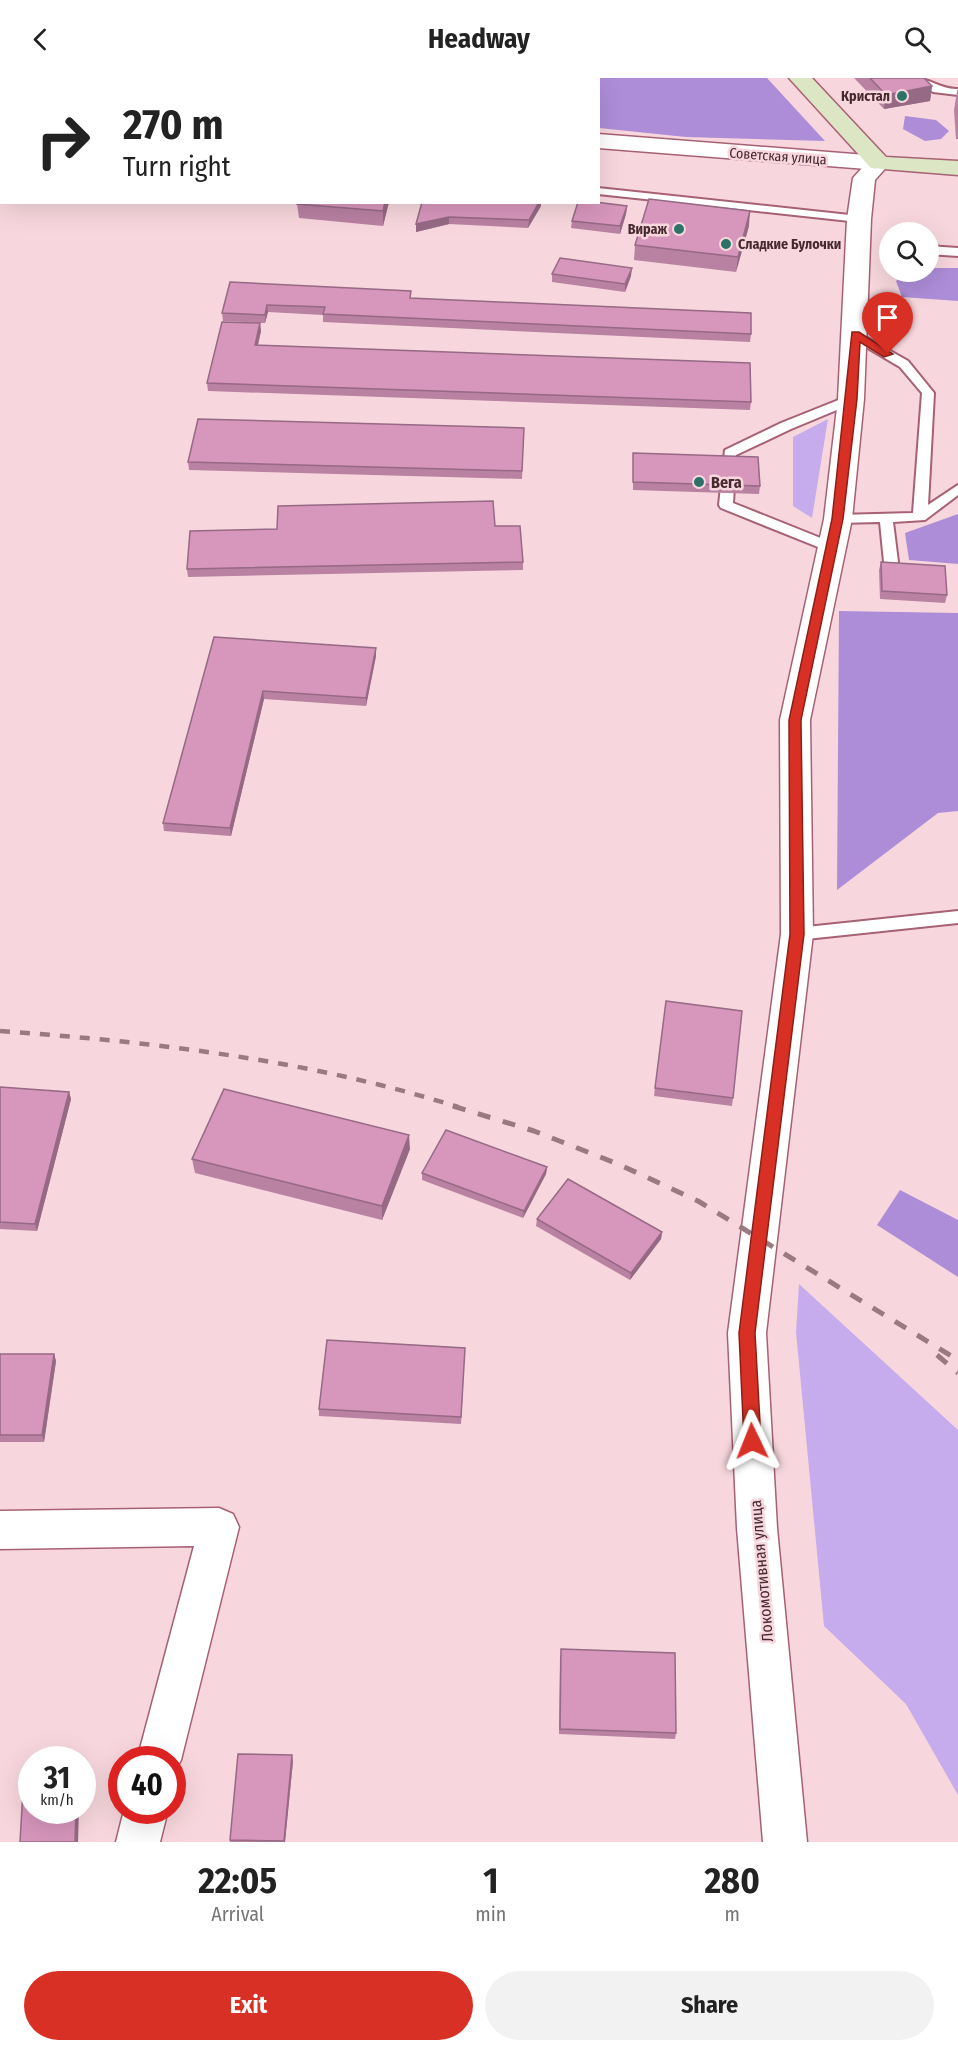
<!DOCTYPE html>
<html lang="en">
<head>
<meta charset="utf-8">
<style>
	:root { --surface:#fff; --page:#f2f2f2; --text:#222; --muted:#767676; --accent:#d93025 }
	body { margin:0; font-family:"Fira Sans Condensed",sans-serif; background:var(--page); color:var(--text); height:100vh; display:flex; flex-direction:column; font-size:22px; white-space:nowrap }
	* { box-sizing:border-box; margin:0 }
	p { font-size:20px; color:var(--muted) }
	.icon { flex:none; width:33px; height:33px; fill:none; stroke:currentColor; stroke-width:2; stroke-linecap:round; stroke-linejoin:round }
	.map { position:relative; height:1764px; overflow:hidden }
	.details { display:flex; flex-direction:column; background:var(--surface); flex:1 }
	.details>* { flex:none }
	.banner { position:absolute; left:0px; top:0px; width:600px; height:126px; box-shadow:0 6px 24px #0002; background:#fff; color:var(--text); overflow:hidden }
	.controls { position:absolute; left:879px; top:144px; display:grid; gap:12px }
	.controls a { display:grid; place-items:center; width:60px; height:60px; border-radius:50%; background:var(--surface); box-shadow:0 6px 24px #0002; font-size:30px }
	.speed { position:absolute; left:18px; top:1668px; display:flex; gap:12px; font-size:30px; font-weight:700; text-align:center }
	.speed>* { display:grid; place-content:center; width:78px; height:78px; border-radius:50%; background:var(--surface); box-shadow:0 6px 24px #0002; line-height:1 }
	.speed small { font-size:15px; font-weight:400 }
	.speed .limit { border:9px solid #d22; background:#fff; color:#111 }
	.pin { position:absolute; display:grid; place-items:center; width:51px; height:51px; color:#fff; margin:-62px -26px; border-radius:50% 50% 50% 0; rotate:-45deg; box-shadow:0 0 6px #0007 }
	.pin .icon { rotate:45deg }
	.me { position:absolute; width:66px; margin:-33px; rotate:358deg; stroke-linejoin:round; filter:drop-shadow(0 0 4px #0008) }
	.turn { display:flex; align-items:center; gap:21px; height:126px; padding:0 24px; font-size:27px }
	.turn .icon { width:78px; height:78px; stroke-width:2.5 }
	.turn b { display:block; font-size:42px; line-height:51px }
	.eta { display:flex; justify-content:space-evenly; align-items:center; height:102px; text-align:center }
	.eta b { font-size:36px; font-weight:700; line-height:42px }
	.primary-button { display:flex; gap:12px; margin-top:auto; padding:12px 24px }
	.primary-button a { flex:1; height:69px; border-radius:36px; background:var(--accent); color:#fff; font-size:24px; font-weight:700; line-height:69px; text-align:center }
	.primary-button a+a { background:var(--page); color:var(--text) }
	header { display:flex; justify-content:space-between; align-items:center; height:78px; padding:0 24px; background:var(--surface); font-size:27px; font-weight:700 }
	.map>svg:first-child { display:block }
	.green { fill:#c7aced }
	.forest { fill:#ad8dd8 }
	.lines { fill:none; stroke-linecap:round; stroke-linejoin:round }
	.service-casing { stroke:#a76174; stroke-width:4 }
	.minor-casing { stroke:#a76174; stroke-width:3 }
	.tertiary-casing { stroke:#a76174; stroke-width:3 }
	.secondary-casing { stroke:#a76174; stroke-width:3 }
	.service { fill:#fff; fill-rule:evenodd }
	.minor { fill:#fff; fill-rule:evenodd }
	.tertiary { fill:#fff; fill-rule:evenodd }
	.secondary { fill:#dce6c5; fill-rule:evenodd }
	.rail-far1 { stroke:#997a80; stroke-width:4.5; stroke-dasharray:10 10; stroke-linecap:butt }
	.rail { stroke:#997a80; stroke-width:5; stroke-dasharray:13 13; stroke-linecap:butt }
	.wall { fill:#b981a2 }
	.shaded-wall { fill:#966984 }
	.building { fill:#d796bc; stroke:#966984; stroke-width:1.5 }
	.route { fill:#d93025; stroke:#8d1f18; stroke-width:1.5 }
	.poi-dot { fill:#2c7269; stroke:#f7d7dd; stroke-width:2 }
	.labels { text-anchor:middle; stroke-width:5; stroke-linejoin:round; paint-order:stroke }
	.far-poi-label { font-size:14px; font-weight:bold; fill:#472930; stroke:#f7d7dd; text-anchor:end }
	.far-street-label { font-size:14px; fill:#472930; stroke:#f7d7dd }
	.poi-label { font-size:16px; font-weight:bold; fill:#472930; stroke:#f7d7dd; text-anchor:start }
	.street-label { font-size:16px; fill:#472930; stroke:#f7d7dd }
</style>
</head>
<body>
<header><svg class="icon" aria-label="back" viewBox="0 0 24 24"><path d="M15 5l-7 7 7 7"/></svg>Headway<svg class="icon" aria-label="search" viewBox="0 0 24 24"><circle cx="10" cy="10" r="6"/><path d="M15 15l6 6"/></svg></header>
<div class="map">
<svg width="958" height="1764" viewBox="0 0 958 1764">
	<rect width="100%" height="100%" fill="#f7d7dd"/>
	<g class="green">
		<polygon points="828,341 812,440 793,428 793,359"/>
		<polygon points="799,1206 958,1352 958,1717 906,1626 824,1548 796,1254"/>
	</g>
	<g class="forest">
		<polygon points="579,0 767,0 825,63 686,59 599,50 598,2"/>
		<polygon points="905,38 936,42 949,53 941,61 925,63 903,51"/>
		<polygon points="929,190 958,190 958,223 902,219 896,203 904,194 928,194"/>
		<polygon points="958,436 958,486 909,482 905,455"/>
		<polygon points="839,533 958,535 958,733 938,735 837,812"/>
		<polygon points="900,1112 958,1142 958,1199 877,1147"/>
	</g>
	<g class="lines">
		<g class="service-casing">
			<g id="service">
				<polygon points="0,0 7,0 7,2 2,2 2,5"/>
				<rect x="119" y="0" width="10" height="2"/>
				<polygon points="204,0 228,0 229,2 205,2"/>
				<rect x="353" y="0" width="10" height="2"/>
				<path d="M914,0C930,0 941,12 958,11V17L933,14Z"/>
				<polygon points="0,78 2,78 0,85"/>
				<polygon points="598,110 859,138 865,141 859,144 598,116"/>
				<polygon points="928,168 958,170 958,178 928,176"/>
				<polygon points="855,253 908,283 934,315 928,427 958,407 958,417 925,442 893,444 898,484 891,488 884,484 880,444 838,445 831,441 838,437 913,435 922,315 900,289 851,260 849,257 851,254"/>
				<polygon points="851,317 856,318 857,321 856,324 791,351 736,377 733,425 838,467 840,470 838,473 828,473 721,430 719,427 725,372 781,345"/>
				<polygon points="958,833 958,845 797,862 791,860 789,856 791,852 797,850"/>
			</g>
		</g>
		<g class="minor-casing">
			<g id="minor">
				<rect x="0" y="7" width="2" height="12"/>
				<polygon points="598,56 879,78 887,80 890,85 887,90 879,92 598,70"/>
				<polygon points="219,1430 233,1436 239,1449 181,1682 172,1698 172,1682 137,1682 194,1468 0,1471 0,1433"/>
				<polygon points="124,1732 168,1732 160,1764 116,1764"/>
			</g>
		</g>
		<g class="tertiary-casing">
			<polygon id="tertiary" points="879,78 887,80 890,85 875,102 871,141 864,321 852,441 810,642 813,856 766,1255 777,1450 807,1764 763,1764 737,1450 728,1255 781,856 780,642 824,441 838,321 847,141 853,100 871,80"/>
		</g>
		<g class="secondary-casing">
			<polygon id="secondary" points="789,0 812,0 886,79 958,83 958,97 871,90"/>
		</g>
		<use href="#service" class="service"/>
		<use href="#minor" class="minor"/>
		<use href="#tertiary" class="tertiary"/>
		<use href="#secondary" class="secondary"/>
		<path class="rail-far1" d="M0,953C154,964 310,982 458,1029"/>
		<g class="rail">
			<polyline points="453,1028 534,1053 618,1086 698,1123 958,1282"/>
			<polyline points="937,1277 958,1295"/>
		</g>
	</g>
	<g class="wall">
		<polygon points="854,0 924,0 932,8 930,23 884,31"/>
		<polygon points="958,8 958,61 956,61 954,32"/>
		<polygon points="389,124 383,148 299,140 297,126"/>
		<polygon points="422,124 541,128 528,150 449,146 416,154 416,146"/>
		<polygon points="627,128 626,136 620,156 571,150 572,143"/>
		<polygon points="749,148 736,194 634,182 635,167"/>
		<polygon points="552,196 631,198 625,214 552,204"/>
		<polygon points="230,204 411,220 751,256 750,264 323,244 323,237 268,234 265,245 223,243 222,235"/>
		<polygon points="260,245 261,253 258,267 751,324 750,332 208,313 207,305"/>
		<polygon points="524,350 522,401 189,392 188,384"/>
		<polygon points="633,375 760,408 759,416 633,412"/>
		<polygon points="495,448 523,484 523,492 188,499 187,491"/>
		<polygon points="881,484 947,517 945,525 880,521 879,492"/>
		<polygon points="214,559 376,570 376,578 366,628 264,621 231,758 164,753 163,745"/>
		<polygon points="666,923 733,1020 732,1028 654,1018"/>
		<polygon points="0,1009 69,1014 71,1021 37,1153 0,1151"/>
		<polygon points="410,1071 382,1142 195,1095 192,1081"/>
		<polygon points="547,1089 546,1096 523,1140 422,1102 422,1095"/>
		<polygon points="537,1141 662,1154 661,1161 630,1202 536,1148"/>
		<polygon points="465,1270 461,1346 319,1338 319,1331"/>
		<polygon points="0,1276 54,1276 56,1283 44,1364 0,1364"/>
		<polygon points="560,1577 676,1655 675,1661 559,1656"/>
		<polygon points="293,1683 285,1764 230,1764 230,1762"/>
	</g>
	<g class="shaded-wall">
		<polygon points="932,8 930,23 884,31 886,17"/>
		<polygon points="385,124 389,124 383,148 383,133"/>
		<polygon points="539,124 541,124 541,128 528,150 529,142"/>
		<polygon points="627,128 626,136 620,156 620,148"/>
		<polygon points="750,133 749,148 736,194 738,179"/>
		<polygon points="449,139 449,146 416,154 416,146"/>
		<polygon points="632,190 631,198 625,214 625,206"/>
		<polygon points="267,227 268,234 265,245 265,237"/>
		<polygon points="260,245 261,253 256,275 255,267"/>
		<polygon points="376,570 376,578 366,628 366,620"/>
		<polygon points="263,613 264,621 231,758 230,750"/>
		<polygon points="69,1014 71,1021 37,1153 35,1146"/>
		<polygon points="409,1057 410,1071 382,1142 382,1128"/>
		<polygon points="547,1089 546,1096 523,1140 524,1133"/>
		<polygon points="662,1154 661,1161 630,1202 631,1195"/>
		<polygon points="54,1276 56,1283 44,1364 42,1357"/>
		<polygon points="292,1677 293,1683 285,1764 284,1764"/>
		<polygon points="76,1732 79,1732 78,1764 75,1764"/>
	</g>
	<g class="building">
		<polygon points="483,0 548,0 547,2 482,2"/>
		<polygon points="870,0 924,0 932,8 886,17"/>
		<polygon points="649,121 750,133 738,179 635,167"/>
		<polygon points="298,124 385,124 383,133 297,126"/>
		<polygon points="422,124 539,124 529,142 449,139 416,146"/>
		<polygon points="578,124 595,124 627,128 620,148 572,143"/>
		<polygon points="560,180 632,190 625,206 552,196"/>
		<polygon points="230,204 411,213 410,220 751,235 751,256 323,236 325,229 267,227 265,237 222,235"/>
		<polygon points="222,244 260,245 255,267 750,285 751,324 207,305"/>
		<polygon points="198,341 524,350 522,393 188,384"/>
		<polygon points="633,375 758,379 760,408 633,404"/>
		<polygon points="493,423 495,448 520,448 523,484 187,491 190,453 277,451 278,428"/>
		<polygon points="881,484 945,488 947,517 882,513"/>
		<polygon points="214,559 376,570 366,620 263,613 230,750 163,745"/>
		<polygon points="666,923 742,933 733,1020 655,1010"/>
		<polygon points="0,1009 69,1014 35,1146 0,1144"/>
		<polygon points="224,1011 409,1057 382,1128 192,1081"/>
		<polygon points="446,1052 547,1089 524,1133 422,1095"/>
		<polygon points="568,1101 662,1154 631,1195 537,1141"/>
		<polygon points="327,1262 465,1270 461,1339 319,1331"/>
		<polygon points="0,1276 54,1276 42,1357 0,1357"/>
		<polygon points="561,1571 675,1575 676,1655 560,1651"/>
		<polygon points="238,1676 292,1677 284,1763 230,1762"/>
		<polygon points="24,1695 32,1695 32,1732 76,1732 75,1764 20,1764"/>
	</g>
	<polygon class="route" points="852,254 859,254 893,276 884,279 860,264 857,321 843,441 801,642 804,856 755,1255 761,1363 758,1368 752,1371 747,1368 744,1363 739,1255 790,856 789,642 832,441"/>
	<g class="poi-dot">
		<circle cx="902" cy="18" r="6"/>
		<circle cx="679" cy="151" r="6"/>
		<circle cx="726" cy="166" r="6"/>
		<circle cx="699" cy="404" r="6"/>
	</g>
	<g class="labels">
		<g class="far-poi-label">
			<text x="890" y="23">Кристал</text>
			<text x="667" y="156">Вираж</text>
			<text x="738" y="171" text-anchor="start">Сладкие Булочки</text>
		</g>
		<g class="far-street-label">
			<text transform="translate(778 78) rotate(4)" y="5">Советская улица</text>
		</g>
		<g class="poi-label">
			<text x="711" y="410">Вега</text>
		</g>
		<g class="street-label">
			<text transform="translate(761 1493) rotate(-95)" y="6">Локомотивная улица</text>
		</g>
	</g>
</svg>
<div class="controls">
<a><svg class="icon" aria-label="search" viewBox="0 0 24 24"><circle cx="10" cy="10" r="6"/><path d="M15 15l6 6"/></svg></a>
</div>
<div class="speed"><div>31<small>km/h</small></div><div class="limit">40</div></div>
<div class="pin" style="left:888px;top:276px;background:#d93025"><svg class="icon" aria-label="arrive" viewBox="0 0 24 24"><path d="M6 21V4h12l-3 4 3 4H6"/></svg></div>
<svg class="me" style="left:752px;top:1363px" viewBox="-20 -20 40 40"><path d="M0-17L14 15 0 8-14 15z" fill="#d93025" stroke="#fff" stroke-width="4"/></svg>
<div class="banner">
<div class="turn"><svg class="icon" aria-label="right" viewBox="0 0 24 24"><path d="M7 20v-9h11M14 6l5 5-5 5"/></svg><div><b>270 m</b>Turn right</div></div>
</div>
</div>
<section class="details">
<div class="eta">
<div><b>22:05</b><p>Arrival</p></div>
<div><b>1</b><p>min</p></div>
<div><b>280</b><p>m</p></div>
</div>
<div class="primary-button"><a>Exit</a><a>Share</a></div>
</section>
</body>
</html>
